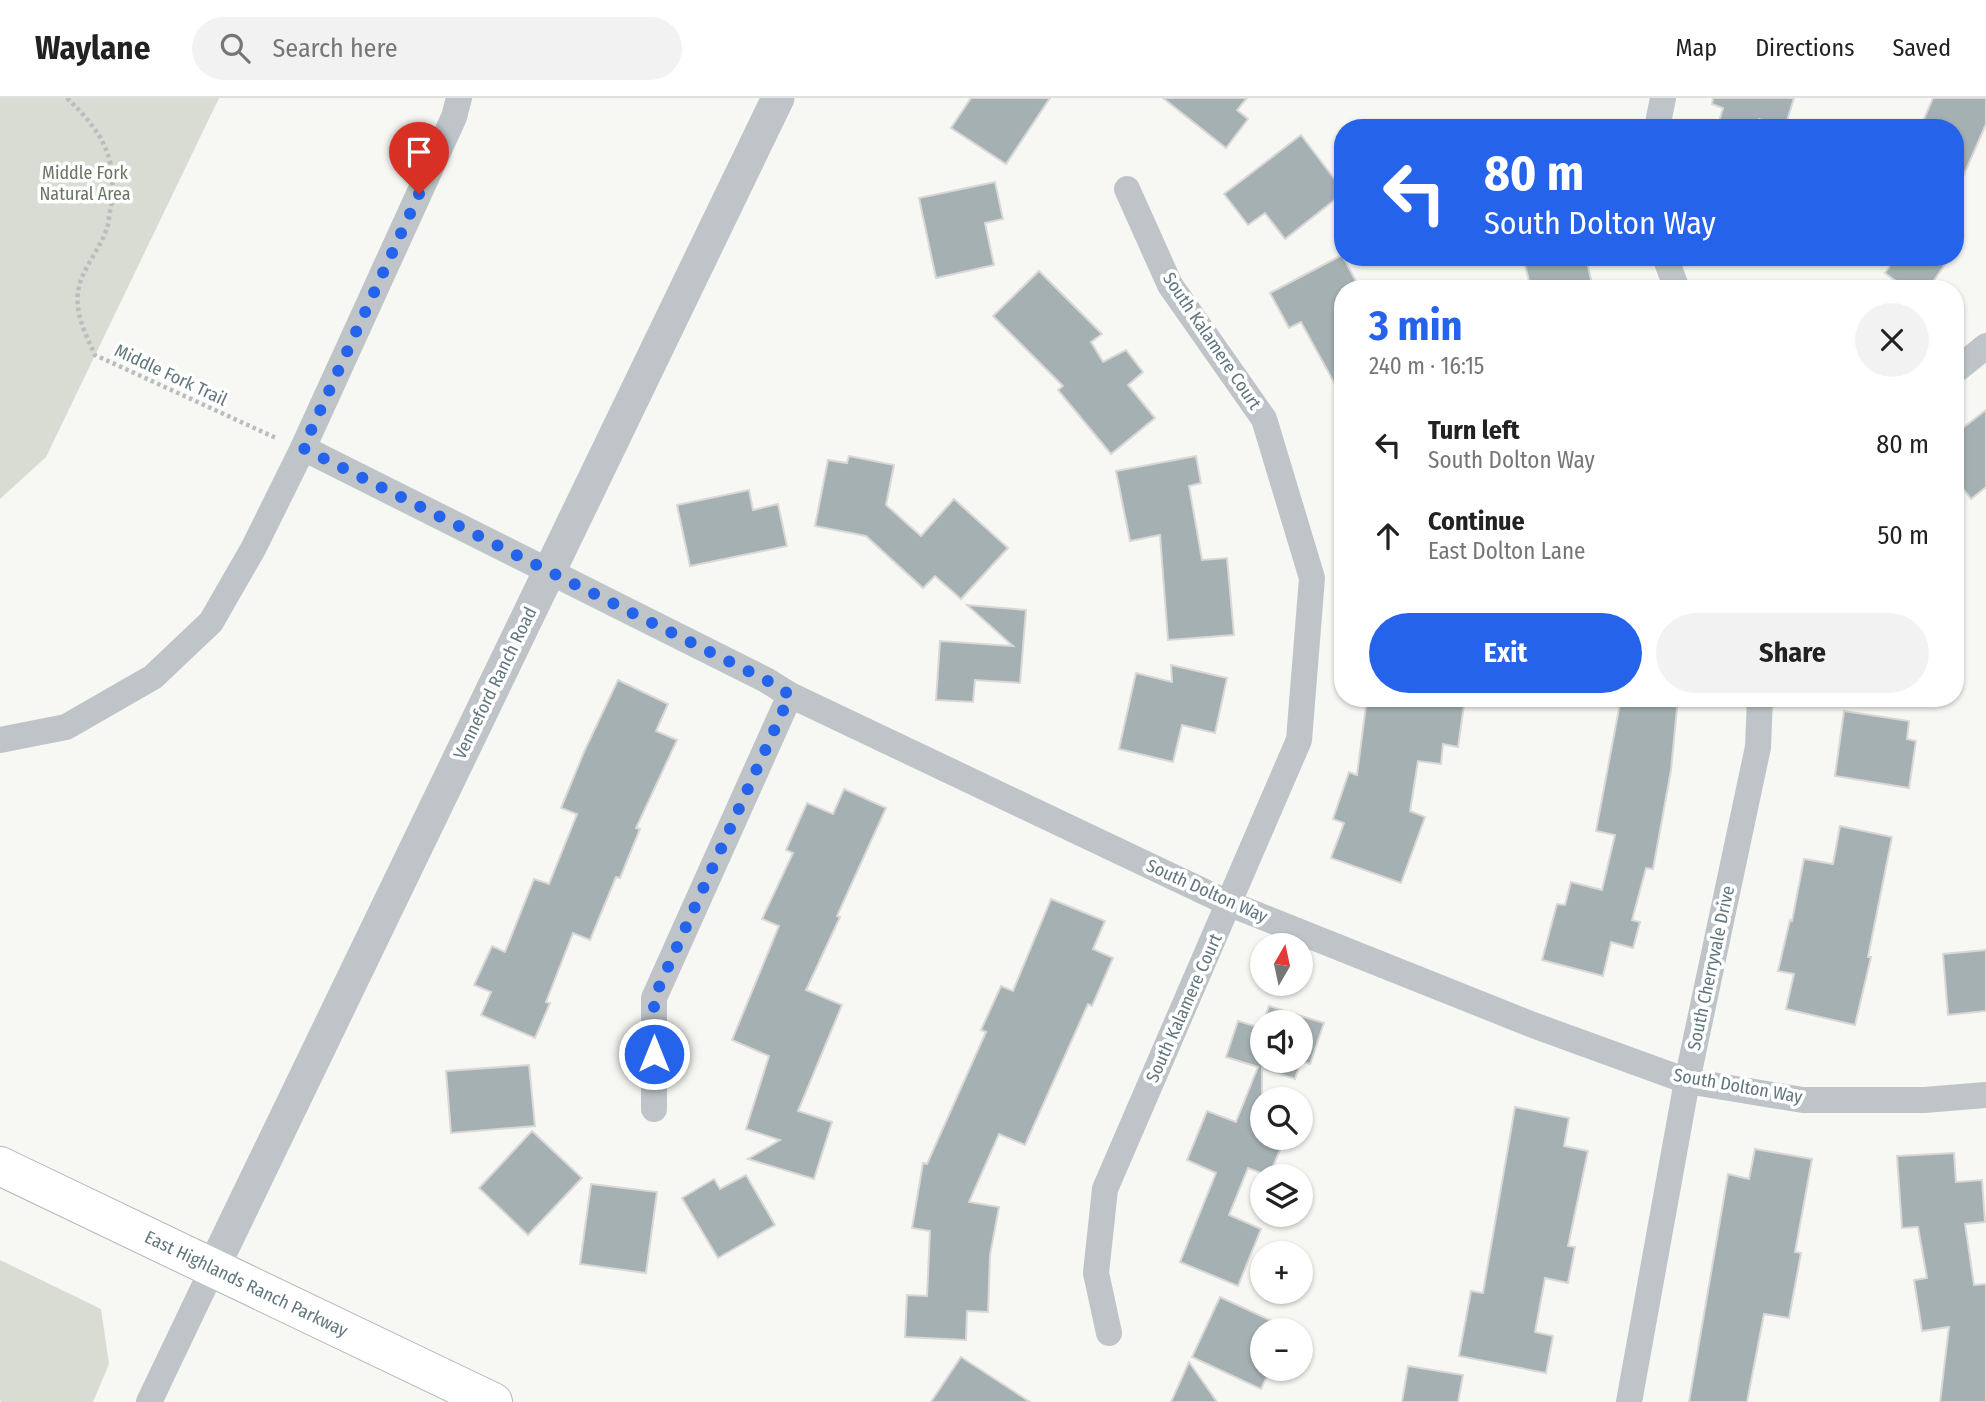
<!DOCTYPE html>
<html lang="en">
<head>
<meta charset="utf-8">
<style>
	:root { --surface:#fff; --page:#f2f2f2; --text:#222; --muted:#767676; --line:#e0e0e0; --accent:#2563eb }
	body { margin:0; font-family:"Fira Sans Condensed",sans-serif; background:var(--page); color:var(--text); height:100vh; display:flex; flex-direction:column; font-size:26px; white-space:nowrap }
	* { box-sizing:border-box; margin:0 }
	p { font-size:23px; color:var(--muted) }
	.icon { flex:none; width:38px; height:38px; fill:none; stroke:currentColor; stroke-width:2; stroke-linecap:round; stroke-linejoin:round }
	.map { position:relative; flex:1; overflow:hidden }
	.panel { position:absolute; left:1334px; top:182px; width:630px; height:427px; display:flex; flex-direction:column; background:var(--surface); border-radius:28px; box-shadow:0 2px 5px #0004 }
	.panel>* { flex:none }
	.guide { position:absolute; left:1334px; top:21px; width:630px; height:147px; border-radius:28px; box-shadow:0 2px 5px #0004; background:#2563eb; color:#fff; overflow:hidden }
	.needle { width:46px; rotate:9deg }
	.controls { position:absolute; left:1250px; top:835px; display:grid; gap:14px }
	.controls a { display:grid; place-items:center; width:63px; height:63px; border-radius:50%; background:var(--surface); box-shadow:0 2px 5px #0004; font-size:35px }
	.pin { position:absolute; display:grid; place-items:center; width:60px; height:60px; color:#fff; margin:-72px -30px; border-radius:50% 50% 50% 0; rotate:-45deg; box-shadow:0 0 7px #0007 }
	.pin .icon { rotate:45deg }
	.me { position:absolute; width:77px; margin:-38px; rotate:0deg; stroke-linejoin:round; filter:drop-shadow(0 0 5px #0008) }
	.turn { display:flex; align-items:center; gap:24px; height:147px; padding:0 35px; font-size:32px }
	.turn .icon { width:91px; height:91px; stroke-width:2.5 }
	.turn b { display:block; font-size:49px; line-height:60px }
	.round { display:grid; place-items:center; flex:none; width:74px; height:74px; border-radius:37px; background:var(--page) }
	.head { display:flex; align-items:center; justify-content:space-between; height:119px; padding:0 35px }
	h1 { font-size:42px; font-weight:700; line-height:52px; color:var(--accent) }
	.button { display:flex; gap:14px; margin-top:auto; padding:14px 35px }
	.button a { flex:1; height:80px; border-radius:42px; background:var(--accent); color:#fff; font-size:28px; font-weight:700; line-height:80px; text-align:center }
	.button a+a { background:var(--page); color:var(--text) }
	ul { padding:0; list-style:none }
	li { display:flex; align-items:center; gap:21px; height:91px; padding:0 35px }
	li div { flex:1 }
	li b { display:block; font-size:26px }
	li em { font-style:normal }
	header { display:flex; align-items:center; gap:42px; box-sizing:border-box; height:98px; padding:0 35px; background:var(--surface); border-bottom:2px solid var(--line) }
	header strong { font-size:33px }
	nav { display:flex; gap:38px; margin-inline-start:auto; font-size:24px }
	.search { width:490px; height:63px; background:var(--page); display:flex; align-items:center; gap:18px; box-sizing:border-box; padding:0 24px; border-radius:38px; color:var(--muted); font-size:26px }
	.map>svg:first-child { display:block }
	.green { fill:#d8dcd3 }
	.building { fill:#a5b0b3; stroke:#d9d8d6; stroke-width:2 }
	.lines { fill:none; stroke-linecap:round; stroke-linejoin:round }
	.primary-casing { stroke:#b2b8bb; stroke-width:40 }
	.path { stroke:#b8bdbf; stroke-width:4.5; stroke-dasharray:3.5 3.5; stroke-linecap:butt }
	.minor { stroke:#bec4c7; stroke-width:26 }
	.tertiary { stroke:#bec4c7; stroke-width:33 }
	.primary { stroke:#fff; stroke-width:38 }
	.route { stroke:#2563eb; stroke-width:12; stroke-dasharray:0 21.6 }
	.labels { text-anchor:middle; stroke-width:7; stroke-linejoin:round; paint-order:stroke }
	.park-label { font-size:18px; fill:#687761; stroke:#fff }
	.street-label { font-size:18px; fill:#62777f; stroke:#fff }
</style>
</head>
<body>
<header>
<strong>Waylane</strong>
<div class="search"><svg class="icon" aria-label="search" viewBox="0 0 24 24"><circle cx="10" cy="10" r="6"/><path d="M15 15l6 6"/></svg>Search here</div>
<nav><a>Map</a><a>Directions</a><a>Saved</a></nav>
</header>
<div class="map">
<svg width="1986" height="1304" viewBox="0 0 1986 1304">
	<rect width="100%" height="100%" fill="#f7f7f4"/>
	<g class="green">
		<polygon points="0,0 219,0 46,359 0,401"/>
		<polygon points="0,1162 101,1211 109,1266 93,1304 1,1304 0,1302"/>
	</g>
	<g class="building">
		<polygon points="971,0 1050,0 1006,66 951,30"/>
		<polygon points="1163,0 1247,0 1237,12 1248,21 1226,50"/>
		<polygon points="1713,0 1794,0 1785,29 1759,21 1756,30 1717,30 1723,10 1712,6"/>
		<polygon points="1933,0 1986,0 1986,26 1955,97 1955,30 1920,30"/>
		<polygon points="1301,37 1342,91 1342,96 1285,141 1265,115 1248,127 1224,96"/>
		<polygon points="995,84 1003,121 985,125 994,167 936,180 919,100"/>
		<polygon points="1342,157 1360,191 1342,191 1342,299 1301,224 1289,230 1270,195"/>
		<polygon points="1523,159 1586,159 1593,191 1531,191"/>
		<polygon points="1896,159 1950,159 1928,191 1907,191 1885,175"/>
		<polygon points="1039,173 1102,236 1091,244 1103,264 1126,252 1143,274 1128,287 1155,320 1111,356 1058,292 1063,288 993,218"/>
		<polygon points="1986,312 1986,389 1971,401 1955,380 1955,336"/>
		<polygon points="849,358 894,367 886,407 921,438 954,401 1008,450 961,501 935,478 923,490 866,438 815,428 828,362 847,365"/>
		<polygon points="1196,358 1201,385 1189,388 1202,462 1227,460 1234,537 1168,542 1160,437 1130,443 1116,373"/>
		<polygon points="749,392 753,412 778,406 787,448 690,468 677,407"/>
		<polygon points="967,507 1026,512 1020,585 975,582 973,604 936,602 940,543 1013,548"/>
		<polygon points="1171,567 1227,580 1215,635 1182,627 1173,664 1119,651 1136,575 1172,584"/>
		<polygon points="618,582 668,606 656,633 677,642 636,730 640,731 620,780 616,779 590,842 573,835 546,904 550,905 535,940 481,917 491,894 474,887 492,848 505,854 534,781 549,786 577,716 561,710 584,654"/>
		<polygon points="1367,600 1465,600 1458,649 1443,646 1441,666 1418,663 1410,713 1425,719 1401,785 1331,760 1344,725 1333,721 1349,674 1357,677"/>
		<polygon points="1621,600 1678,600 1671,672 1653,771 1646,770 1632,822 1640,824 1633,850 1611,844 1603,878 1542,862 1557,806 1565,807 1571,784 1602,792 1615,737 1596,733"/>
		<polygon points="1844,613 1909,623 1907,641 1916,643 1909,690 1835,678"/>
		<polygon points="844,691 886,710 837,818 840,819 806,892 842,907 798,1013 832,1024 814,1081 748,1061 780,1042 746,1031 769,958 732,942 779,828 762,821 793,755 786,752 807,705 833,716"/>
		<polygon points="1840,728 1892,739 1868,859 1871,859 1855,927 1786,911 1794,876 1778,873 1790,822 1792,823 1804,761 1833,766"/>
		<polygon points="1051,801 1105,823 1093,851 1113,860 1092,908 1088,906 1025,1047 999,1036 969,1104 999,1109 990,1157 988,1214 967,1213 966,1242 905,1239 907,1197 927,1198 930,1133 912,1130 923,1065 927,1066 986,934 981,932 1001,888 1013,893"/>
		<polygon points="1986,852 1986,913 1948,917 1943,856"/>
		<polygon points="1269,908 1324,925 1310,966 1301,963 1295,981 1262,970 1262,1040 1285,1040 1269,1078 1248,1070 1229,1117 1261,1131 1238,1188 1180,1164 1216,1075 1187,1062 1207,1013 1236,1024 1258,969 1226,959 1238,923 1261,930 1262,928 1262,962 1300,962 1300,924 1263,924"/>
		<polygon points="529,967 535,1028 451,1035 446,973"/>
		<polygon points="1515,1009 1569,1020 1564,1048 1588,1053 1568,1148 1575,1149 1568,1185 1545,1180 1535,1234 1553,1238 1546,1275 1459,1258 1471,1193 1483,1195"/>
		<polygon points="532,1033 582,1080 528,1137 479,1090"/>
		<polygon points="1755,1051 1812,1061 1795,1154 1801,1155 1789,1220 1764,1216 1747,1304 1689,1304 1728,1076 1749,1081"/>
		<polygon points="1954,1055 1956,1084 1982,1082 1985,1124 1965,1126 1974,1187 1986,1186 1986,1304 1940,1304 1949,1229 1922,1233 1914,1182 1927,1180 1918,1129 1902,1130 1897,1058"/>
		<polygon points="746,1077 775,1127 718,1160 682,1100 714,1081 720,1091"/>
		<polygon points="591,1086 657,1094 646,1175 580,1166"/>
		<polygon points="1220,1199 1289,1231 1262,1232 1262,1270 1271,1270 1261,1291 1192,1259"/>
		<polygon points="961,1259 1030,1304 931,1304"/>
		<polygon points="1189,1264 1217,1304 1171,1304"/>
		<polygon points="1408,1268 1463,1277 1458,1304 1402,1304"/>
	</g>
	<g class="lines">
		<g class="primary-casing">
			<g id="primary">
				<path id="s1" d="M0,1068L493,1304"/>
			</g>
		</g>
		<path class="path" d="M67,0C102,34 118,59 111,109C109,116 109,124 107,130C100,152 81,171 78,194C75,216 86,237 95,257L276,340"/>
		<g class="minor">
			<polyline points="1657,30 1663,0"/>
			<polyline points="1665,159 1677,191"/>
			<polyline points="1955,273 1986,248"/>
			<polyline points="303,350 766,582 790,597 1230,806 1533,927 1687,983 1803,1002 1924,1002 1986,997"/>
			<polyline points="0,642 66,629 153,579 211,524 253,451 303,350 454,19 459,0"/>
			<polyline points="654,1011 654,900 790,597"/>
			<polyline points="1109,1235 1096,1175 1105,1091 1299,642 1312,480 1264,321 1170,187 1127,91"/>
			<polyline points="149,1304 213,1170"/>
			<polyline points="1629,1304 1687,983 1758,649 1760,600"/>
		</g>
		<polyline class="tertiary" points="213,1170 778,0"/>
		<use href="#primary" class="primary"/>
	</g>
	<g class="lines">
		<polyline class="route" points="419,96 303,350 766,582 790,597 654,900 654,956"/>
	</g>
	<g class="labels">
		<g class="park-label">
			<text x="85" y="81">Middle Fork<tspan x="85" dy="21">Natural Area</tspan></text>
		</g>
		<g class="street-label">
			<text transform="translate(1212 243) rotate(56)" y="6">South Kalamere Court</text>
			<text transform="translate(171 277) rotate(25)" y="6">Middle Fork Trail</text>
			<text transform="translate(495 585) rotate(-64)" y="6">Venneford Ranch Road</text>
			<text transform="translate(1207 793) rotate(24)" y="6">South Dolton Way</text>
			<text transform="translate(1711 870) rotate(-78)" y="6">South Cherryvale Drive</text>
			<text transform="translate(1184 910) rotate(-66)" y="6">South Kalamere Court</text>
			<text transform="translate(1738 988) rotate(10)" y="6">South Dolton Way</text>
			<text dy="6" stroke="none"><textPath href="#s1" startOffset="273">East Highlands Ranch Parkway</textPath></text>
		</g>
	</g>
</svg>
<div class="controls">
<a><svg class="needle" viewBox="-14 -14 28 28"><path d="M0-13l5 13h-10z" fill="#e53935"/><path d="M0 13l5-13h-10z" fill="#767676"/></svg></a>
<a><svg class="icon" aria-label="sound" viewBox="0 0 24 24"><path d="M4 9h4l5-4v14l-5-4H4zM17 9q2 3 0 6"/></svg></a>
<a><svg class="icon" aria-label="search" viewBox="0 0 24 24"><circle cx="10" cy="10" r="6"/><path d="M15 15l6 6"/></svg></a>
<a><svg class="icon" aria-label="layers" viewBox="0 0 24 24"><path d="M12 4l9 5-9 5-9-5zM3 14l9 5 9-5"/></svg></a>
<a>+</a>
<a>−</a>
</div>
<div class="pin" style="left:419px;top:96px;background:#d93025"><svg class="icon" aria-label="arrive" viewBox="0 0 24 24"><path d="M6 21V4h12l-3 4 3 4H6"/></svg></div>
<svg class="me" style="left:654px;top:956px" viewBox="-20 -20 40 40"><circle r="17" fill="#2563eb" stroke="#fff" stroke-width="3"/><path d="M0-11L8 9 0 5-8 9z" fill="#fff"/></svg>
<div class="guide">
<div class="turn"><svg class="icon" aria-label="left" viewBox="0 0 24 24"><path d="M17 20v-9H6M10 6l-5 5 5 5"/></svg><div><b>80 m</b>South Dolton Way</div></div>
</div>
<section class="panel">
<div class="head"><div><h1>3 min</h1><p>240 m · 16:15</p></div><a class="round"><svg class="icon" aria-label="close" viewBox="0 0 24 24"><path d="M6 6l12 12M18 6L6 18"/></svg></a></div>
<ul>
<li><svg class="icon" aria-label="left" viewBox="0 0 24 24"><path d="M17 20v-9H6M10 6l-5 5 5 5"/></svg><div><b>Turn left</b><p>South Dolton Way</p></div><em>80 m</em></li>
<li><svg class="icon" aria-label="ahead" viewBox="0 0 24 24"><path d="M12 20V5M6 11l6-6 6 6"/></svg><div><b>Continue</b><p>East Dolton Lane</p></div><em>50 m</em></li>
</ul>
<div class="button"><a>Exit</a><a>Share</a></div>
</section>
</div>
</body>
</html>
